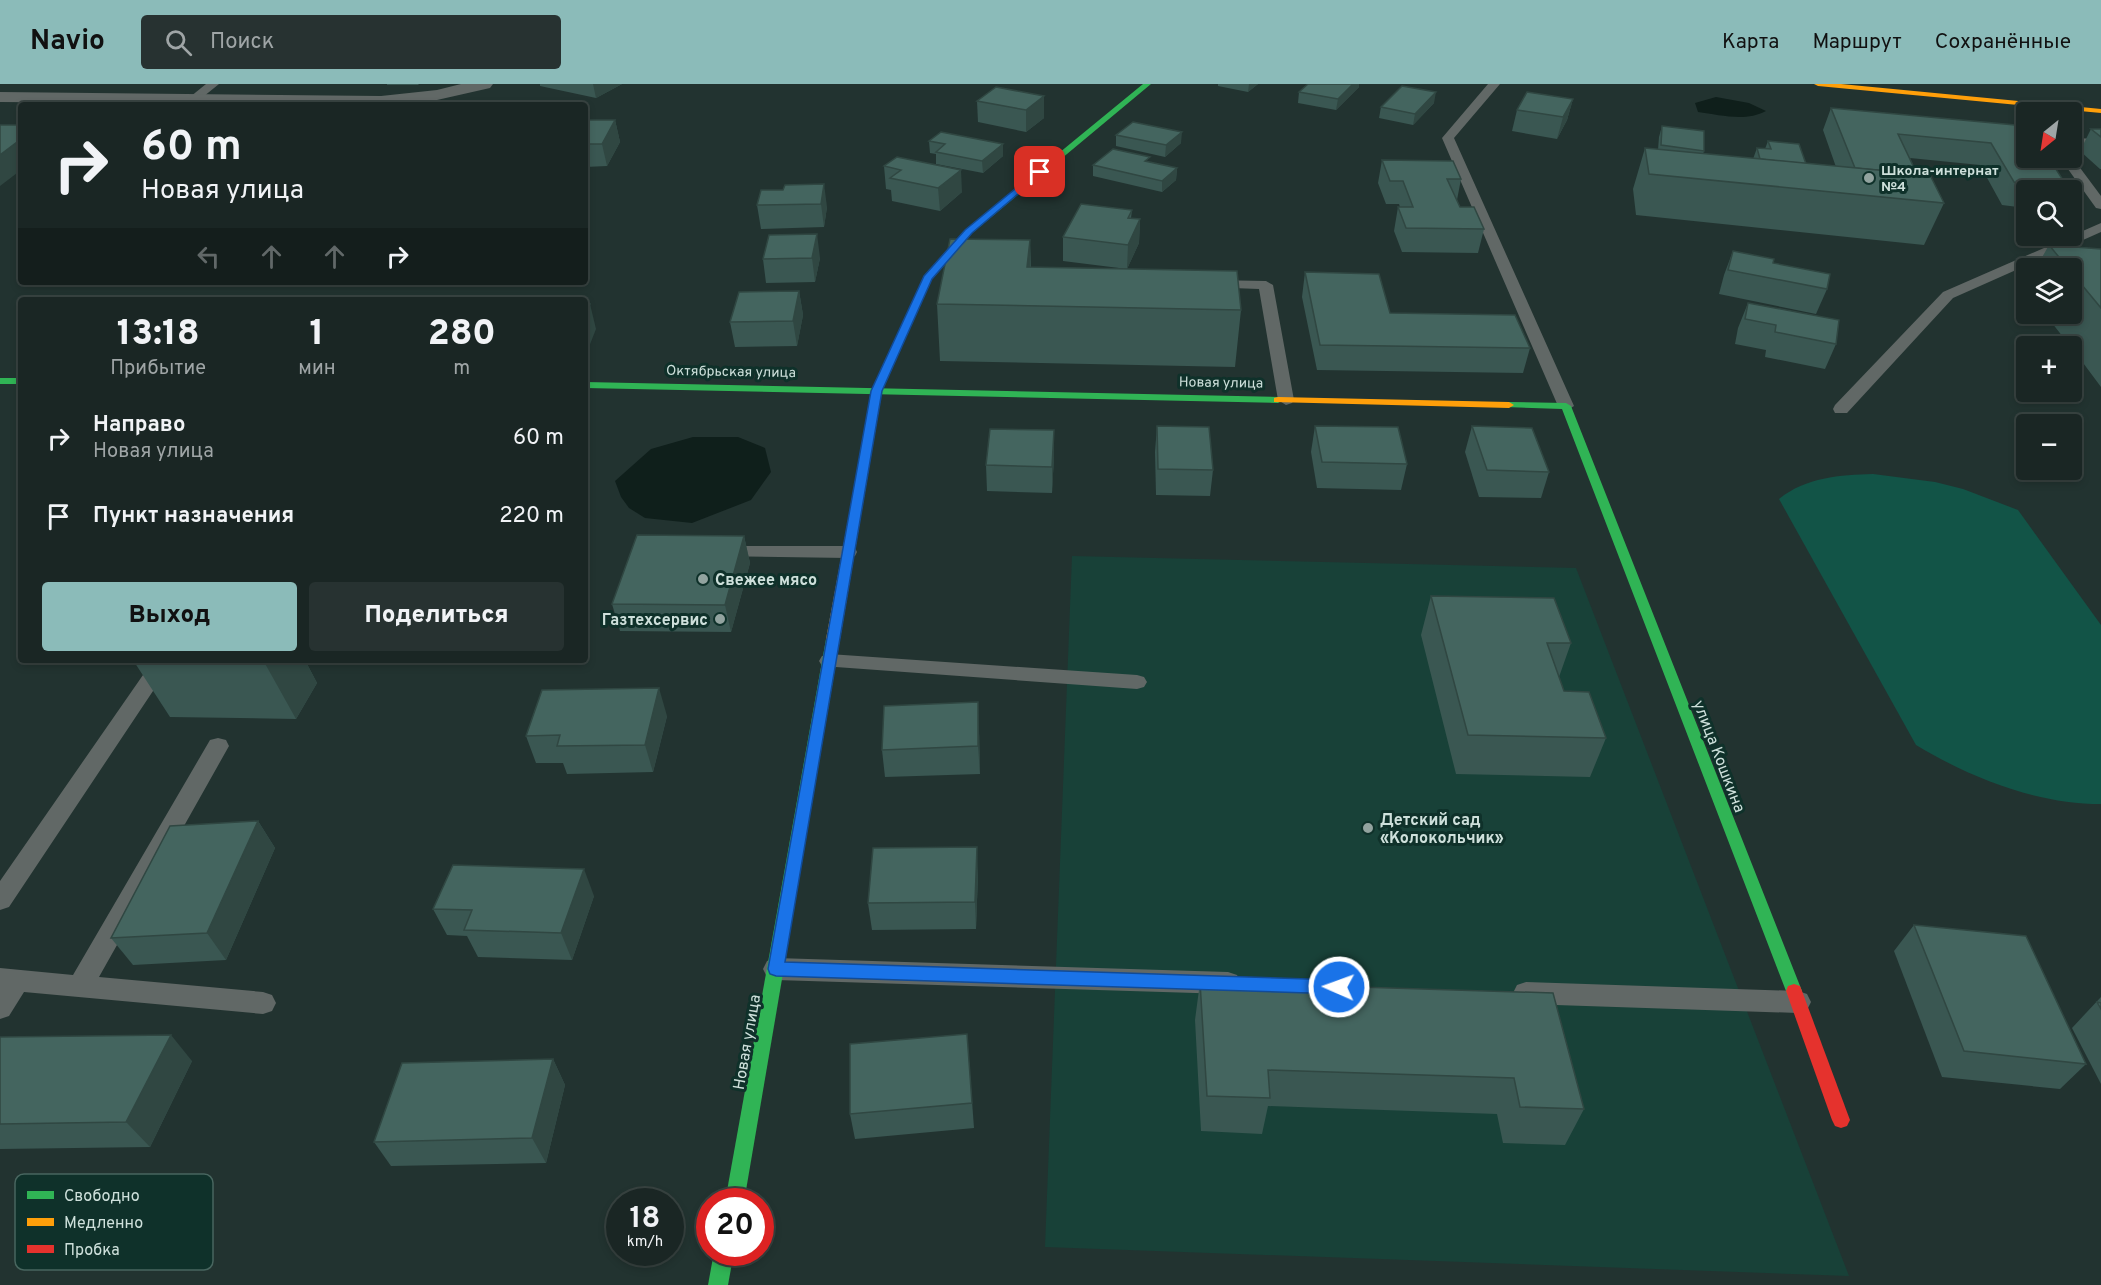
<!DOCTYPE html>
<html lang="ru">
<head>
<meta charset="utf-8">
<style>
	:root { --surface:#1a2624; --page:#273231; --text:#f1f3f6; --muted:#9fa5a6; --line:#384341; --accent:#8bbbb9 }
	body { margin:0; font-family:Overpass,sans-serif; background:var(--page); color:var(--text); height:100vh; display:flex; flex-direction:column; font-size:22px; white-space:nowrap }
	* { box-sizing:border-box; margin:0 }
	p { font-size:20px; color:var(--muted) }
	.icon { flex:none; width:33px; height:33px; fill:none; stroke:currentColor; stroke-width:2; stroke-linecap:round; stroke-linejoin:round }
	.map { position:relative; flex:1; overflow:hidden }
	.side { position:absolute; left:18px; top:213px; width:570px; height:366px; display:flex; flex-direction:column; background:var(--surface); border-radius:6px; box-shadow:0 3px 9px #0003,0 0 0 2px var(--line) }
	.side>* { flex:none }
	.guide { position:absolute; left:18px; top:18px; width:570px; height:183px; border-radius:6px; box-shadow:0 3px 9px #0003,0 0 0 2px var(--line); background:#1a2624; color:var(--text); overflow:hidden }
	.needle { width:39px; rotate:210deg }
	.controls { position:absolute; left:2016px; top:18px; display:grid; gap:12px }
	.controls a { display:grid; place-items:center; width:66px; height:66px; border-radius:6px; background:var(--surface); box-shadow:0 3px 9px #0003,0 0 0 2px var(--line); font-size:30px }
	.speed { position:absolute; left:606px; top:1104px; display:flex; gap:12px; font-size:30px; font-weight:700; text-align:center }
	.speed>* { display:grid; place-content:center; width:78px; height:78px; border-radius:50%; background:var(--surface); box-shadow:0 3px 9px #0003,0 0 0 2px var(--line); line-height:1 }
	.speed small { font-size:15px; font-weight:400 }
	.speed .limit { border:9px solid #d22; background:#fff; color:#111 }
	.pin { position:absolute; display:grid; place-items:center; width:51px; height:51px; color:#fff; margin:-26px; border-radius:12px; box-shadow:0 3px 9px #0006 }
	.me { position:absolute; width:66px; margin:-33px; rotate:272deg; stroke-linejoin:round; filter:drop-shadow(0 0 4px #0008) }
	.turn { display:flex; align-items:center; gap:21px; height:126px; padding:0 24px; font-size:27px }
	.turn .icon { width:78px; height:78px; stroke-width:2.5 }
	.turn b { display:block; font-size:42px; line-height:51px }
	.lanes { display:flex; align-items:center; height:57px; padding:0 24px; background:#0003; justify-content:center; gap:30px; direction:ltr }
	.lanes .off { opacity:.35 }
	.eta { display:flex; justify-content:space-evenly; align-items:center; height:102px; text-align:center }
	.eta b { font-size:36px; font-weight:800; line-height:42px }
	.action { display:flex; gap:12px; margin-top:auto; padding:12px 24px }
	.action a { flex:1; height:69px; border-radius:6px; background:var(--accent); color:#111; font-size:24px; font-weight:800; line-height:69px; text-align:center }
	.action a+a { background:var(--page); color:var(--text) }
	ul { padding:0; list-style:none }
	li { display:flex; align-items:center; gap:18px; height:78px; padding:0 24px }
	li div { flex:1 }
	li b { display:block; font-size:22px }
	li em { font-style:normal }
	header { display:flex; align-items:center; gap:36px; box-sizing:border-box; height:84px; padding:0 30px; background:var(--accent); color:#111 }
	header strong { font-size:28px }
	nav { display:flex; gap:33px; margin-inline-start:auto; font-size:21px }
	.search { width:420px; height:54px; background:var(--page); display:flex; align-items:center; gap:15px; box-sizing:border-box; padding:0 21px; border-radius:6px; color:var(--muted); font-size:22px }
	.map>svg:first-child { display:block }
	.built { fill:#184138 }
	.green { fill:#125447 }
	.water { fill:#0f1f1b }
	.lines { fill:none; stroke-linecap:round; stroke-linejoin:round }
	.lane { fill:#616866; fill-rule:evenodd }
	.street { fill:#616866; fill-rule:evenodd }
	.fast { fill:#30b455; fill-rule:evenodd }
	.slow { fill:#ff9f0a; fill-rule:evenodd }
	.jam { fill:#e5322d; fill-rule:evenodd }
	.wall { fill:#3a5752 }
	.shaded-wall { fill:#304742 }
	.building { fill:#44655f; stroke:#304742; stroke-width:1.5 }
	.route { fill:#1a73e8; stroke:#114b97; stroke-width:1.5 }
	.poi-dot { fill:#92a39f; stroke:#0f312a; stroke-width:2 }
	.labels { text-anchor:middle; stroke-width:6; stroke-linejoin:round; paint-order:stroke }
	.far-poi-label { font-size:14px; font-weight:bold; fill:#cee0db; stroke:#0f312a; text-anchor:start }
	.far-street-label { font-size:14px; fill:#cee0db; stroke:#0f312a }
	.poi-label { font-size:16px; font-weight:bold; fill:#cee0db; stroke:#0f312a; text-anchor:start }
	.street-label { font-size:16px; fill:#cee0db; stroke:#0f312a }
	.key { fill:#0f312a; stroke:#48665f; stroke-width:1.5 }
	.key-label { font-size:16px; fill:#cee0db }
</style>
</head>
<body>
<header>
<strong>Navio</strong>
<div class="search"><svg class="icon" aria-label="search" viewBox="0 0 24 24"><circle cx="10" cy="10" r="6"/><path d="M15 15l6 6"/></svg>Поиск</div>
<nav><a>Карта</a><a>Маршрут</a><a>Сохранённые</a></nav>
</header>
<div class="map">
<svg width="2101" height="1201" viewBox="0 0 2101 1201">
	<rect width="100%" height="100%" fill="#223330"/>
	<polygon class="built" points="1072,472 1576,484 1849,1192 1045,1163"/>
	<path class="green" d="M1873,390L1935,398L1963,405L2018,426L2101,541V720C2036,720 1971,694 1916,661L1779,415C1806,393 1840,391 1873,390Z"/>
	<g class="water">
		<path d="M1716,13L1749,19L1766,27C1746,38 1720,31 1698,28L1695,19Z"/>
		<polygon points="693,353 738,353 765,364 771,388 751,416 692,439 645,434 629,424 621,413 615,397 651,365"/>
	</g>
	<g class="lines">
		<g class="lane">
			<polygon points="206,0 219,0 198,17 190,17 190,13"/>
			<polygon points="1488,0 1500,0 1454,54 1574,322 1566,327 1558,322 1442,54"/>
			<polygon points="2072,54 2101,55 2101,63 2072,62"/>
			<polygon points="2072,73 2101,112 2101,125 2096,124 2060,74"/>
			<polygon points="2101,139 2101,148 1953,214 1847,329 1835,329 1833,325 1835,321 1943,208"/>
			<polygon points="1210,196 1266,197 1273,201 1294,316 1292,319 1286,321 1278,316 1259,205 1205,203 1203,200 1205,197"/>
			<polygon points="720,462 848,462 855,464 857,468 855,472 848,474 713,472 711,468 713,464"/>
			<polygon points="829,570 1137,591 1144,593 1147,598 1144,603 1137,605 822,582 819,577 822,572"/>
			<polygon points="155,576 177,576 157,601 9,823 0,826 0,797 143,591"/>
			<polygon points="218,654 226,656 229,662 99,893 263,908 272,911 276,919 272,927 263,930 24,908 9,932 0,935 0,884 73,891 210,656"/>
			<polygon points="776,874 1228,888 1237,891 1241,899 1237,907 1228,910 776,896 767,893 763,885 767,877"/>
			<polygon points="1526,898 1798,907 1807,910 1811,918 1807,926 1798,929 1526,920 1517,917 1513,909 1517,901"/>
		</g>
		<polygon class="street" points="461,0 493,0 490,4 437,16 395,21 0,18 0,8 381,12 437,6"/>
		<g class="fast">
			<polygon points="1143,0 1151,0 971,150 940,186 934,186 934,182 965,146"/>
			<rect x="0" y="294" width="21" height="6"/>
			<polygon points="585,298 1278,313 1283,316 1278,319 585,304"/>
			<polygon points="1509,318 1566,319 1571,322 1802,907 1800,912 1794,914 1788,912 1786,907 1562,325 1505,323 1505,319"/>
			<polygon points="833,551 840,555 744,1118 725,1118 826,555"/>
			<polygon points="714,1168 734,1168 728,1201 708,1201"/>
		</g>
		<g class="slow">
			<polygon points="1814,0 1841,0 2101,25 2101,29 1818,2"/>
			<polygon points="934,182 942,184 932,195 882,307 840,555 833,559 826,555 872,307 923,194"/>
			<polygon points="1278,313 1509,318 1514,321 1509,324 1274,318 1274,314"/>
		</g>
		<polygon class="jam" points="1794,900 1800,902 1802,907 1850,1036 1847,1042 1841,1044 1835,1042 1832,1036 1786,907 1788,902"/>
	</g>
	<g class="wall">
		<polygon points="387,0 419,0 418,1 387,1"/>
		<polygon points="540,0 622,0 596,14 540,2"/>
		<polygon points="1218,0 1258,0 1248,8 1218,2"/>
		<polygon points="1308,0 1359,0 1359,3 1336,26 1298,19 1299,8"/>
		<polygon points="1044,12 1044,34 1026,48 978,38 977,17"/>
		<polygon points="1573,15 1567,36 1557,55 1512,47 1517,26"/>
		<polygon points="1434,19 1413,41 1379,34 1381,23"/>
		<polygon points="1831,24 2026,42 2068,104 2067,106 2026,106 2026,124 2002,121 1980,81 1910,74 1917,90 1944,119 1924,161 1636,131 1633,105 1645,64 1658,66 1659,53 1662,42 1704,67 1703,70 1753,75 1757,64 1765,65 1768,57 1806,80 1836,83 1823,46"/>
		<polygon points="615,36 620,58 607,82 585,83 585,41"/>
		<polygon points="2091,45 2101,45 2101,85 2100,85 2080,67"/>
		<polygon points="1116,51 1181,59 1165,73 1116,62"/>
		<polygon points="929,57 1003,72 983,89 936,80 936,70 930,69"/>
		<polygon points="897,73 962,108 940,127 892,117 891,106 886,105 884,82"/>
		<polygon points="1382,76 1461,95 1457,116 1460,123 1484,145 1478,169 1402,168 1394,147 1398,123 1400,123 1399,120 1386,120 1378,99"/>
		<polygon points="1093,81 1177,84 1176,96 1162,108 1093,92"/>
		<polygon points="785,101 827,123 824,143 761,145 757,121 783,106"/>
		<polygon points="1132,126 1131,134 1140,135 1139,159 1127,185 1063,177 1063,153"/>
		<polygon points="1030,156 1031,183 1241,226 1235,283 940,277 937,220"/>
		<polygon points="2049,161 2101,165 2101,303 2072,264 2072,262 2070,262 2045,230 2072,230 2072,184 2036,184"/>
		<polygon points="1733,167 1773,179 1827,205 1816,230 1719,210 1724,191"/>
		<polygon points="820,174 815,198 766,199 763,175"/>
		<polygon points="1305,188 1390,229 1530,264 1523,289 1317,286 1302,213"/>
		<polygon points="799,207 803,231 797,262 735,263 730,238"/>
		<polygon points="1748,219 1836,260 1825,285 1765,273 1766,266 1735,260 1738,244"/>
		<polygon points="1157,342 1213,386 1210,412 1156,411 1155,368"/>
		<polygon points="1315,342 1407,380 1401,406 1317,404 1311,368"/>
		<polygon points="1472,342 1549,388 1541,414 1479,413 1465,368"/>
		<polygon points="1054,346 1054,372 1052,409 987,407 986,381"/>
		<polygon points="744,452 750,479 731,548 620,547 612,520"/>
		<polygon points="1431,512 1571,559 1559,593 1564,607 1606,654 1590,693 1456,690 1421,551"/>
		<polygon points="133,576 310,576 307,580 317,599 296,635 170,633"/>
		<polygon points="667,632 653,688 567,690 563,679 536,679 526,652"/>
		<polygon points="979,646 980,690 885,693 882,666"/>
		<polygon points="258,737 275,764 226,876 133,881 111,854"/>
		<polygon points="978,790 976,845 872,846 868,819"/>
		<polygon points="594,812 572,876 478,873 467,852 447,851 433,825"/>
		<polygon points="1914,841 2086,980 2060,1005 1942,993 1894,867"/>
		<polygon points="1200,898 1553,909 1584,1025 1565,1061 1503,1059 1497,1030 1268,1022 1262,1050 1201,1047 1195,936"/>
		<polygon points="2101,913 2101,1000 2072,944"/>
		<polygon points="967,950 974,1044 855,1055 850,1030"/>
		<polygon points="0,953 192,977 150,1063 0,1065"/>
		<polygon points="553,975 565,1001 546,1079 391,1082 374,1058"/>
	</g>
	<g class="shaded-wall">
		<polygon points="593,0 622,0 596,14"/>
		<polygon points="1249,0 1258,0 1248,8"/>
		<polygon points="1353,0 1359,0 1359,3 1336,26 1338,15"/>
		<polygon points="1436,8 1434,19 1413,41 1415,30"/>
		<polygon points="1044,12 1044,34 1026,48 1026,26"/>
		<polygon points="1573,15 1567,36 1557,55 1563,33"/>
		<polygon points="615,36 620,58 607,82 602,60"/>
		<polygon points="1182,48 1181,59 1165,73 1166,61"/>
		<polygon points="21,55 21,86 0,102 0,71"/>
		<polygon points="1003,60 1003,72 983,89 982,77"/>
		<polygon points="1177,84 1176,96 1162,108 1162,97"/>
		<polygon points="961,86 962,108 940,127 938,104"/>
		<polygon points="824,100 827,123 824,143 821,120"/>
		<polygon points="1140,135 1139,159 1127,185 1128,161"/>
		<polygon points="817,150 820,174 815,198 812,174"/>
		<polygon points="1030,156 1031,211 1027,183"/>
		<polygon points="799,207 803,231 797,262 793,237"/>
		<polygon points="590,220 596,245 585,273 585,232"/>
		<polygon points="1054,346 1054,372 1052,409 1052,383"/>
		<polygon points="744,452 750,479 731,548 725,521"/>
		<polygon points="263,576 310,576 307,580 317,599 296,635"/>
		<polygon points="659,604 667,632 653,688 645,661"/>
		<polygon points="978,618 979,646 980,690 978,662"/>
		<polygon points="258,737 275,764 226,876 207,849"/>
		<polygon points="977,763 978,790 976,845 975,818"/>
		<polygon points="584,785 594,812 572,876 561,849"/>
		<polygon points="171,951 192,977 150,1063 126,1038"/>
		<polygon points="553,975 565,1001 546,1079 532,1054"/>
	</g>
	<g class="building">
		<polygon points="1308,0 1353,0 1338,15 1299,8"/>
		<polygon points="1402,2 1436,8 1415,30 1381,23"/>
		<polygon points="996,3 1044,12 1026,26 977,17"/>
		<polygon points="1527,8 1573,15 1563,33 1517,26"/>
		<polygon points="1831,24 2026,42 2026,74 2049,74 2068,104 2014,98 1991,59 1898,50 1917,90 1855,84"/>
		<polygon points="588,36 615,36 602,60 585,60 585,41"/>
		<polygon points="1133,38 1182,48 1166,61 1116,51"/>
		<polygon points="0,41 21,41 21,55 0,71"/>
		<polygon points="1662,42 1704,47 1704,67 1661,61"/>
		<polygon points="2091,45 2101,45 2101,53"/>
		<polygon points="941,48 1003,60 982,77 936,68 945,60 929,57"/>
		<polygon points="1768,57 1799,60 1806,80 1760,75 1757,64 1771,65"/>
		<polygon points="1645,64 1930,91 1944,119 1649,90"/>
		<polygon points="1113,65 1150,73 1145,77 1177,84 1162,97 1093,81"/>
		<polygon points="897,73 961,86 938,104 890,94 901,86 884,82"/>
		<polygon points="1382,76 1453,77 1461,95 1447,95 1460,123 1474,123 1484,145 1406,144 1398,123 1413,123 1403,97 1390,97"/>
		<polygon points="824,100 821,120 757,121 761,106 783,106 785,101"/>
		<polygon points="1081,120 1132,126 1128,134 1140,135 1128,161 1063,153"/>
		<polygon points="817,150 812,174 763,175 769,151"/>
		<polygon points="950,155 1030,156 1027,183 1237,187 1241,226 937,220"/>
		<polygon points="2049,161 2101,165 2101,224 2072,189 2072,184 2068,184"/>
		<polygon points="1733,167 1774,175 1773,179 1830,190 1827,205 1728,186"/>
		<polygon points="1305,188 1379,190 1390,229 1515,231 1530,264 1320,261"/>
		<polygon points="799,207 793,237 730,238 739,208"/>
		<polygon points="1748,219 1839,236 1836,260 1775,248 1776,241 1745,235"/>
		<polygon points="585,220 590,220 585,232"/>
		<polygon points="1157,342 1209,343 1213,386 1158,385"/>
		<polygon points="1315,342 1398,343 1407,380 1322,378"/>
		<polygon points="1472,342 1532,344 1549,388 1487,386"/>
		<polygon points="990,345 1054,346 1052,383 986,381"/>
		<polygon points="637,451 744,452 725,521 612,520"/>
		<polygon points="1431,512 1554,514 1571,559 1547,559 1564,607 1589,608 1606,654 1468,651"/>
		<polygon points="659,604 645,661 557,662 560,651 526,652 542,606"/>
		<polygon points="978,618 978,662 882,666 884,622"/>
		<polygon points="258,737 207,849 111,854 170,742"/>
		<polygon points="977,763 975,818 868,819 873,764"/>
		<polygon points="453,781 584,785 561,849 464,846 472,826 433,825"/>
		<polygon points="1914,841 2026,852 2086,980 1964,967"/>
		<polygon points="1200,898 1553,909 1584,1025 1520,1023 1514,994 1268,986 1270,1014 1207,1012"/>
		<polygon points="2097,918 2101,919 2101,925"/>
		<polygon points="967,950 972,1019 850,1030 850,960"/>
		<polygon points="171,951 126,1038 0,1040 0,953"/>
		<polygon points="553,975 532,1054 374,1058 402,979"/>
	</g>
	<polygon class="route" points="1037,87 1044,88 972,149 932,195 882,307 785,878 1339,896 1345,898 1348,903 1345,908 1339,910 776,892 770,890 768,885 871,307 924,192 965,146"/>
	<g class="poi-dot">
		<circle cx="1869" cy="94" r="6"/>
		<circle cx="703" cy="495" r="6"/>
		<circle cx="720" cy="535" r="6"/>
		<circle cx="1368" cy="744" r="6"/>
	</g>
	<g class="labels">
		<g class="far-poi-label">
			<text x="1881" y="91">Школа-интернат<tspan x="1881" dy="16">№4</tspan></text>
		</g>
		<g class="far-street-label">
			<text transform="translate(731 287) rotate(1)" y="5">Октябрьская улица</text>
			<text transform="translate(1221 298) rotate(1)" y="5">Новая улица</text>
		</g>
		<g class="poi-label">
			<text x="715" y="501">Свежее мясо</text>
			<text x="708" y="541" text-anchor="end">Газтехсервис</text>
			<text x="1380" y="741">Детский сад<tspan x="1380" dy="18">«Колокольчик»</tspan></text>
		</g>
		<g class="street-label">
			<text transform="translate(1720 672) rotate(69)" y="6">улица Кошкина</text>
			<text transform="translate(746 958) rotate(-80)" y="6">Новая улица</text>
		</g>
	</g>
	<rect x="15" y="1090" width="198" height="96" rx="9" class="key"/>
	<rect x="27" y="1107" width="27" height="8" fill="#30b455"/>
	<rect x="27" y="1134" width="27" height="8" fill="#ff9f0a"/>
	<rect x="27" y="1161" width="27" height="8" fill="#e5322d"/>
	<g class="key-label">
		<text x="64" y="1117">Свободно</text>
		<text x="64" y="1144">Медленно</text>
		<text x="64" y="1171">Пробка</text>
	</g>
</svg>
<div class="controls">
<a><svg class="needle" viewBox="-14 -14 28 28"><path d="M0-13l5 13h-10z" fill="#e53935"/><path d="M0 13l5-13h-10z" fill="#9fa5a6"/></svg></a>
<a><svg class="icon" aria-label="search" viewBox="0 0 24 24"><circle cx="10" cy="10" r="6"/><path d="M15 15l6 6"/></svg></a>
<a><svg class="icon" aria-label="layers" viewBox="0 0 24 24"><path d="M12 4l9 5-9 5-9-5zM3 14l9 5 9-5"/></svg></a>
<a>+</a>
<a>−</a>
</div>
<div class="speed"><div>18<small>km/h</small></div><div class="limit">20</div></div>
<div class="pin" style="left:1040px;top:88px;background:#d93025"><svg class="icon" aria-label="arrive" viewBox="0 0 24 24"><path d="M6 21V4h12l-3 4 3 4H6"/></svg></div>
<svg class="me" style="left:1339px;top:903px" viewBox="-20 -20 40 40"><circle r="17" fill="#1a73e8" stroke="#fff" stroke-width="3"/><path d="M0-11L8 9 0 5-8 9z" fill="#fff"/></svg>
<div class="guide">
<div class="turn"><svg class="icon" aria-label="right" viewBox="0 0 24 24"><path d="M7 20v-9h11M14 6l5 5-5 5"/></svg><div><b>60 m</b>Новая улица</div></div>
<div class="lanes"><svg class="icon off" aria-label="left" viewBox="0 0 24 24"><path d="M17 20v-9H6M10 6l-5 5 5 5"/></svg><svg class="icon off" aria-label="ahead" viewBox="0 0 24 24"><path d="M12 20V5M6 11l6-6 6 6"/></svg><svg class="icon off" aria-label="ahead" viewBox="0 0 24 24"><path d="M12 20V5M6 11l6-6 6 6"/></svg><svg class="icon" aria-label="right" viewBox="0 0 24 24"><path d="M7 20v-9h11M14 6l5 5-5 5"/></svg></div>
</div>
<section class="side">
<div class="eta">
<div><b>13:18</b><p>Прибытие</p></div>
<div><b>1</b><p>мин</p></div>
<div><b>280</b><p>m</p></div>
</div>
<ul>
<li><svg class="icon" aria-label="right" viewBox="0 0 24 24"><path d="M7 20v-9h11M14 6l5 5-5 5"/></svg><div><b>Направо</b><p>Новая улица</p></div><em>60 m</em></li>
<li><svg class="icon" aria-label="arrive" viewBox="0 0 24 24"><path d="M6 21V4h12l-3 4 3 4H6"/></svg><div><b>Пункт назначения</b></div><em>220 m</em></li>
</ul>
<div class="action"><a>Выход</a><a>Поделиться</a></div>
</section>
</div>
</body>
</html>
